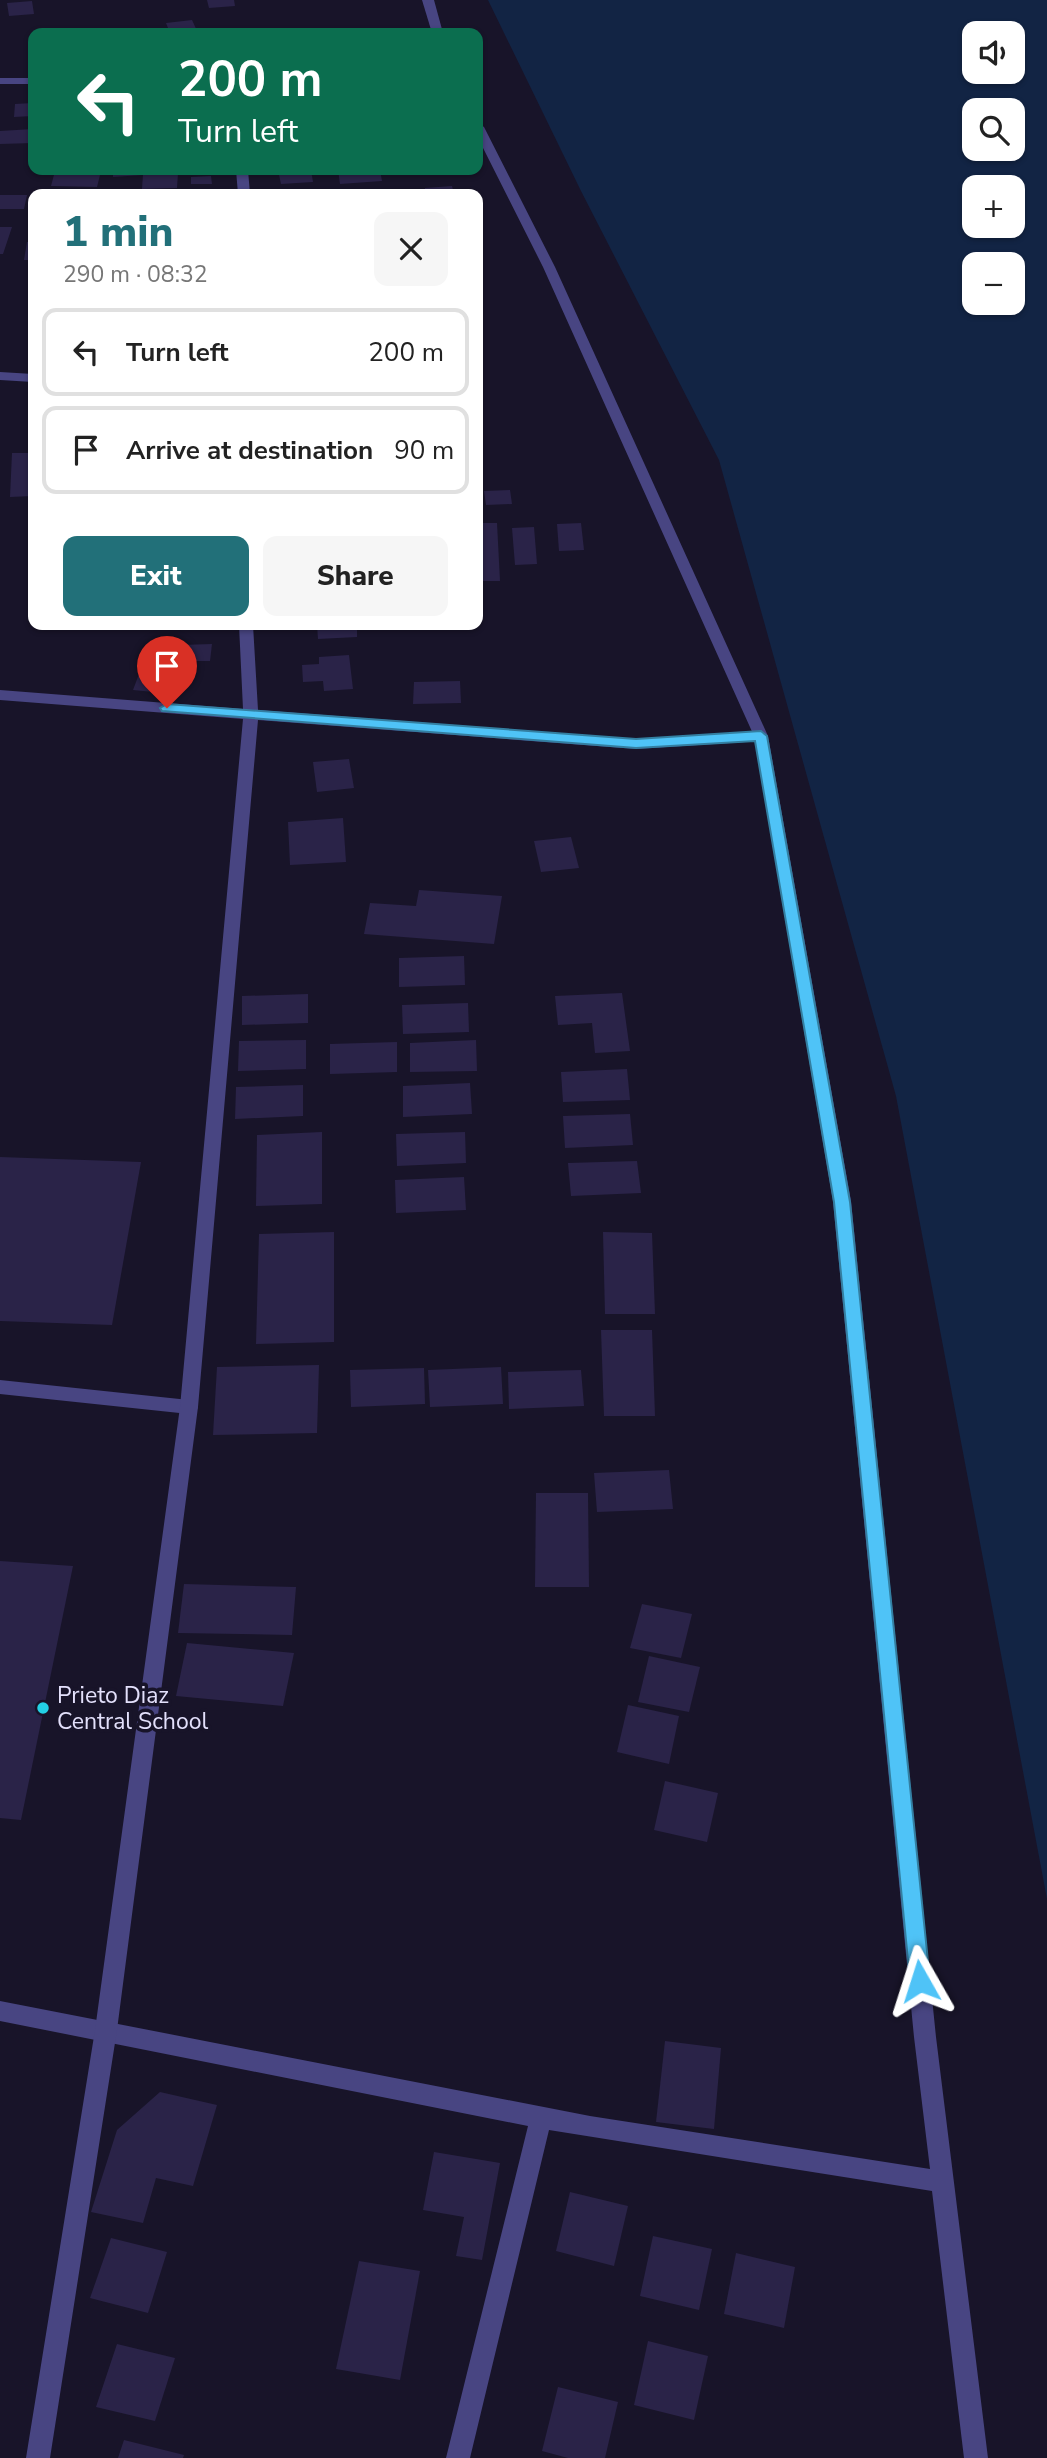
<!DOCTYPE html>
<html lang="en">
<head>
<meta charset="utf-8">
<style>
	:root { --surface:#fff; --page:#f6f6f6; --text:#222; --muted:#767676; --line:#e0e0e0; --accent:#227079 }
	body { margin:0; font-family:"Nunito Sans",sans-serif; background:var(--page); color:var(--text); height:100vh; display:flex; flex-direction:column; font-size:26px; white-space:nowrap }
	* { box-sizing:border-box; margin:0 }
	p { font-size:23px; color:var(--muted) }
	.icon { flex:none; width:38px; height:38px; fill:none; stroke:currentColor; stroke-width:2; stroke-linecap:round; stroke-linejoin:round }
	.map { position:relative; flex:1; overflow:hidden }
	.details { position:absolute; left:28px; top:189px; width:455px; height:441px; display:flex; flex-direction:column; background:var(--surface); border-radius:14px; box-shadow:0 2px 5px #0004 }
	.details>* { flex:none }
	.guide { position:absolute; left:28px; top:28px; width:455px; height:147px; border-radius:14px; box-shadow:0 2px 5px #0004; background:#0b6e4f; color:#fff; overflow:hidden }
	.controls { position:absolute; left:962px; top:21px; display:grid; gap:14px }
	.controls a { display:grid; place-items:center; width:63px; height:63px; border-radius:14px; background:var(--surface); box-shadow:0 2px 5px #0004; font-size:35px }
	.pin { position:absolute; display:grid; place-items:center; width:60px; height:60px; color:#fff; margin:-72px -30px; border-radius:50% 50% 50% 0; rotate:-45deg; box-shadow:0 0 7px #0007 }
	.pin .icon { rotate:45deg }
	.me { position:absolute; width:77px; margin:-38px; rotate:354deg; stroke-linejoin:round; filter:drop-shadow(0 0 5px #0008) }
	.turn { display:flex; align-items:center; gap:24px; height:147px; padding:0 35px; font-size:32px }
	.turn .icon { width:91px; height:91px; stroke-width:2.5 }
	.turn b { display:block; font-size:49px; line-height:60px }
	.round { display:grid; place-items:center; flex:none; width:74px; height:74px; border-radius:14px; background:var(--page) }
	.head { display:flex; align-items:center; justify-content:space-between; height:119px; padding:0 35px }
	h1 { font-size:42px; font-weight:800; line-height:52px; color:var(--accent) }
	.button { display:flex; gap:14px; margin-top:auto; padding:14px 35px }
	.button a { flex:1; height:80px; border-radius:14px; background:var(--accent); color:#fff; font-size:28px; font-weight:800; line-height:80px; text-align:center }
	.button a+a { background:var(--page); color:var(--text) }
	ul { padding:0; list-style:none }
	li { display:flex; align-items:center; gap:21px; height:88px; margin:0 14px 10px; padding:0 21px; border:4px solid var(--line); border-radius:14px }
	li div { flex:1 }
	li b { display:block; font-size:26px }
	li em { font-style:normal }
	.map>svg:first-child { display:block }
	.water { fill:#122444; fill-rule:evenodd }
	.building { fill:#2a2348 }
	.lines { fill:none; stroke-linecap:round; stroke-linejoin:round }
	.minor { fill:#484582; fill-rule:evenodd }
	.tertiary { fill:#484582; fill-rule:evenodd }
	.route { fill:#4fc3f7; stroke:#337fa1; stroke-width:2 }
	.poi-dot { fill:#23d0e4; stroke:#181429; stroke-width:2.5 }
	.labels { text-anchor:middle; stroke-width:7; stroke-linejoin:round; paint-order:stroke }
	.poi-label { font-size:23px; fill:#e3e0fb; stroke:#181429; text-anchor:start }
</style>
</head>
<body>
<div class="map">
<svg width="1047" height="2458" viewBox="0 0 1047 2458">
	<rect width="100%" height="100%" fill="#181429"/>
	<path class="water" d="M488,0H1047V1899L896,1096L719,460L581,191ZM975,33H1013V72H975ZM975,110H1013V149H975ZM975,187H1013V226H975ZM975,264H1013V303H975Z"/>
	<g class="building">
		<polygon points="207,0 234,0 235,6 209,8"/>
		<polygon points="32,1 34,14 9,16 7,3"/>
		<polygon points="192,20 198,33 170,33 166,23"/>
		<polygon points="33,103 33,116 14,117 15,104"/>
		<polygon points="33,129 33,143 0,144 0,131"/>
		<polygon points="113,170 141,170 142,175 113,177"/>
		<polygon points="278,170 311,170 313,182 281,184"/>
		<polygon points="338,170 380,170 382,181 340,184"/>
		<polygon points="55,171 101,171 97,187 51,186"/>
		<polygon points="178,173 177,188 142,189 143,174"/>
		<polygon points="211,176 212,184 191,184 191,177"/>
		<polygon points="452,186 454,194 425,194 425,188"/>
		<polygon points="422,189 422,194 360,194 360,191"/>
		<polygon points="0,195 27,195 24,209 0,209"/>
		<polygon points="0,227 12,227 3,254 0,254"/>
		<polygon points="27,242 33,242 33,260 24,260"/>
		<polygon points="12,453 33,453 33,496 10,497"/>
		<polygon points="510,490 512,504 486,505 484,491"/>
		<polygon points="478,523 497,523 500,581 478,581"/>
		<polygon points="581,523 584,550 559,551 557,524"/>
		<polygon points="534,527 537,564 515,565 512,528"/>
		<polygon points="317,625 357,625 357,637 318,639"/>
		<polygon points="212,644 210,661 179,661 180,645"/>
		<polygon points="349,655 353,689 324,691 323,681 303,682 302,665 319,664 319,657"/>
		<polygon points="145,658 174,661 163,693 133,690"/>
		<polygon points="460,681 461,703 413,704 414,682"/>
		<polygon points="349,759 354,788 317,792 313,762"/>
		<polygon points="343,818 346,862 290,865 288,822"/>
		<polygon points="571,837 579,868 541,872 534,841"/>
		<polygon points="419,890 502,896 494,944 364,934 370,903 416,906"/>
		<polygon points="464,956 465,985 399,987 399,958"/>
		<polygon points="622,993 630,1051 595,1053 592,1023 558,1025 555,996"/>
		<polygon points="308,994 308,1023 242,1025 242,996"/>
		<polygon points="468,1003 469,1032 403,1034 402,1005"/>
		<polygon points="306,1040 306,1069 238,1071 239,1041"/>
		<polygon points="476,1040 477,1071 410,1072 410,1043"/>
		<polygon points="397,1042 397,1072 330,1074 330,1044"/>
		<polygon points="627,1069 630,1100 563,1102 561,1072"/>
		<polygon points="470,1083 472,1114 403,1117 403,1086"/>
		<polygon points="303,1085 303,1116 235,1119 236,1087"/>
		<polygon points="630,1114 633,1145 565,1148 563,1116"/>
		<polygon points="322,1132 322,1204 256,1206 257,1135"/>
		<polygon points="465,1132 466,1163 397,1166 396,1134"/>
		<polygon points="0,1157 141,1162 112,1325 0,1321"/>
		<polygon points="637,1161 641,1193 571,1196 568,1163"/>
		<polygon points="464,1177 466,1210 396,1213 395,1180"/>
		<polygon points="334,1232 334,1342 256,1344 259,1234"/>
		<polygon points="603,1232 652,1233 655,1314 605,1314"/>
		<polygon points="601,1330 652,1330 655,1416 604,1416"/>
		<polygon points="319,1365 317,1433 213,1435 217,1367"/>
		<polygon points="501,1367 503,1404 430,1407 428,1370"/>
		<polygon points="424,1368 425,1404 351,1407 350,1370"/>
		<polygon points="581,1370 584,1406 509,1409 508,1372"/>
		<polygon points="669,1470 673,1509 597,1512 594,1473"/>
		<polygon points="536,1493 588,1493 589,1587 535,1587"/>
		<polygon points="0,1561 73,1566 21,1820 0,1818"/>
		<polygon points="184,1584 296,1587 292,1635 178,1633"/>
		<polygon points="642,1604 692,1614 681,1658 630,1648"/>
		<polygon points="187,1643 294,1653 283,1706 176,1696"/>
		<polygon points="649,1656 700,1667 689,1712 638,1702"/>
		<polygon points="628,1705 679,1716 669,1764 617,1752"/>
		<polygon points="665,1781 718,1793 707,1842 654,1830"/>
		<polygon points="665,2041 721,2048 714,2129 656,2122"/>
		<polygon points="160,2092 217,2105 193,2186 156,2178 143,2223 91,2212 117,2130"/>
		<polygon points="434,2152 500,2163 482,2260 456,2256 464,2217 423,2210"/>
		<polygon points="570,2192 628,2206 614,2266 556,2251"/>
		<polygon points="653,2236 712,2249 699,2310 640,2296"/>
		<polygon points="111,2238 167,2252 148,2313 90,2298"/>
		<polygon points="736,2253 795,2267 784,2328 724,2314"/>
		<polygon points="359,2261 420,2271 400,2380 336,2369"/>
		<polygon points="648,2341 708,2356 694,2420 634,2405"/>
		<polygon points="117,2344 175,2358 155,2421 96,2407"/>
		<polygon points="558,2387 618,2402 605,2458 568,2458 542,2451"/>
		<polygon points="124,2440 184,2455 183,2458 118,2458"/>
	</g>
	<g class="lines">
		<g class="minor">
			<polygon points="422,0 434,0 443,33 432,33"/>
			<rect x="0" y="78" width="33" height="6"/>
			<polygon points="478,123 484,127 555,267 768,736 851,1201 936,2037 988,2458 964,2458 932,2191 549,2130 470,2458 446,2458 528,2126 0,2021 0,2001 590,2116 930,2169 914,2037 833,1201 754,736 543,267 478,138"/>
			<polygon points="0,372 33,374 33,382 0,380"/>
			<polygon points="0,1380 189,1400 196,1402 198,1407 196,1412 189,1414 0,1394"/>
		</g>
		<g class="tertiary">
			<polygon points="236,170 248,170 250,194 238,194"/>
			<polygon points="239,625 253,625 258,710 636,739 761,731 768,736 761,741 636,749 258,720 198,1407 117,2030 50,2458 26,2458 95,2030 180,1407 243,719 0,700 0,690 243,709"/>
		</g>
	</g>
	<polygon class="route" points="167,704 636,739 761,731 767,736 850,1202 930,1981 927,1988 920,1990 913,1988 910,1981 834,1202 755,741 636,748 162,711 160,708"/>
	<circle class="poi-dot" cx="43" cy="1708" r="7"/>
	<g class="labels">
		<g class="poi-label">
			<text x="57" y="1703">Prieto Diaz<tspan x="57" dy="26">Central School</tspan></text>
		</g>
	</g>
</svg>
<div class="controls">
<a><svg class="icon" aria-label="sound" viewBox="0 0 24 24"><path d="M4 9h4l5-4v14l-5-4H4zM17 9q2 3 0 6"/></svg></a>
<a><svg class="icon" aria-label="search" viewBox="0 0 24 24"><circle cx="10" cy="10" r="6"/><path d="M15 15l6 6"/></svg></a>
<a>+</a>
<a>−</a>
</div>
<div class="pin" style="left:167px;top:708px;background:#d93025"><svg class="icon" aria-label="arrive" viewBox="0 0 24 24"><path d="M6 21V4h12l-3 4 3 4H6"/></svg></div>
<svg class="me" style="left:920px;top:1981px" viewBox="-20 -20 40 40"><path d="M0-17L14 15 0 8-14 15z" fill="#4fc3f7" stroke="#fff" stroke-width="4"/></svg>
<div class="guide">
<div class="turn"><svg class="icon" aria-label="left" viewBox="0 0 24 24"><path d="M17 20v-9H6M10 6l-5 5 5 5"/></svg><div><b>200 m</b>Turn left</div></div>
</div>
<section class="details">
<div class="head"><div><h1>1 min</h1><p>290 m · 08:32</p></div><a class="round"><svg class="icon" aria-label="close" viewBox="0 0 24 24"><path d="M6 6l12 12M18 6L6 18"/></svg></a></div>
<ul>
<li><svg class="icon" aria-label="left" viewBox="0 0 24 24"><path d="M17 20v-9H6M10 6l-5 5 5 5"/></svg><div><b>Turn left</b></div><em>200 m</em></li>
<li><svg class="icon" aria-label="arrive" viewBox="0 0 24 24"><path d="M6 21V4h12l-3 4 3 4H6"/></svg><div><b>Arrive at destination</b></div><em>90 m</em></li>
</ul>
<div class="button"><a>Exit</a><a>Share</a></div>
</section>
</div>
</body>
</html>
